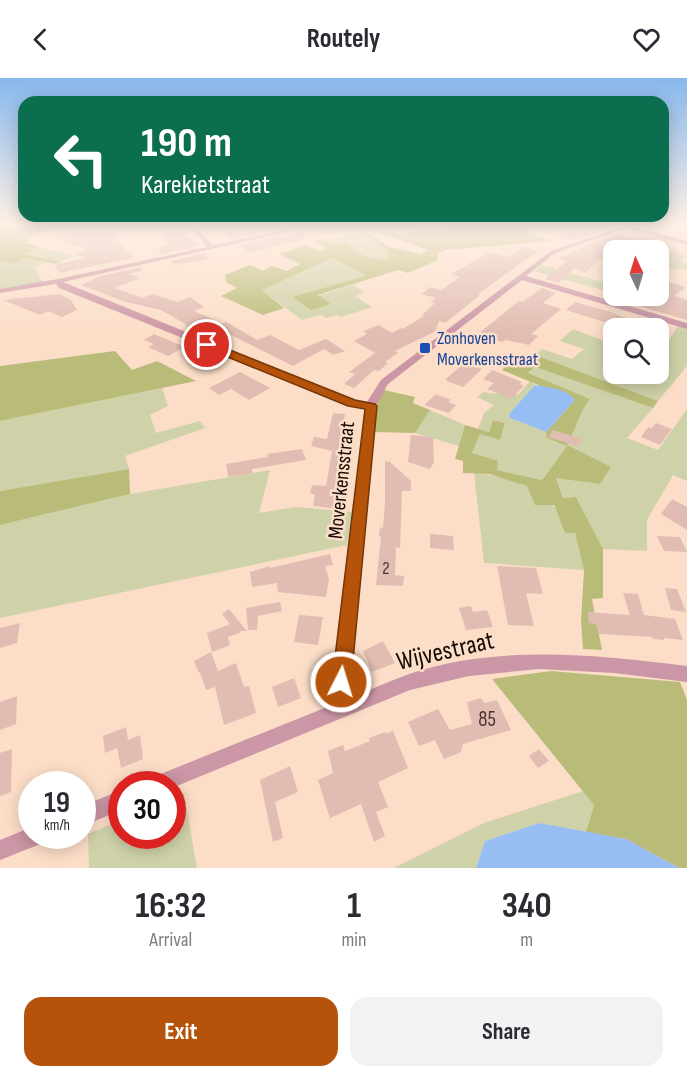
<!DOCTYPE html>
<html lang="en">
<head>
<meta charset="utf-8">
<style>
	:root { --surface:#fff; --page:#f2f2f3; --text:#2b2b33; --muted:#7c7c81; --accent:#b45309 }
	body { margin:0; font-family:"Sofia Sans Condensed",sans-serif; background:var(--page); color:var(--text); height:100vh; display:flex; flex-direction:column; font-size:22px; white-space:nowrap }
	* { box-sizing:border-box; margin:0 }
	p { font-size:20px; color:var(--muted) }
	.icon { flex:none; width:33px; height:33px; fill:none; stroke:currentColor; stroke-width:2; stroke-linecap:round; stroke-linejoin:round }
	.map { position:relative; height:790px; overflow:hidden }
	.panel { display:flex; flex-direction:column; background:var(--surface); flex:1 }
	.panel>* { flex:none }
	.hud { position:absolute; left:18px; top:18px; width:651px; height:126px; border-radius:18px; box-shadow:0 3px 15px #0003; background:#0b6e4f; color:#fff; overflow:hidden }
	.needle { width:39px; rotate:356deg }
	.buttons { position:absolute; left:603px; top:162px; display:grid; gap:12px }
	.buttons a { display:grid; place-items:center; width:66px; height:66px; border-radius:12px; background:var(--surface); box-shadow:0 3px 15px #0003; font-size:30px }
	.speed { position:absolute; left:18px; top:693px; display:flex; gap:12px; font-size:30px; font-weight:700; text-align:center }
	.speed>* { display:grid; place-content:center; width:78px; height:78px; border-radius:50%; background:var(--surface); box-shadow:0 3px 15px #0003; line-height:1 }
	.speed small { font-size:15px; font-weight:400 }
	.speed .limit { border:9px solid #d22; background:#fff; color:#111 }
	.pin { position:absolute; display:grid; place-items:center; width:51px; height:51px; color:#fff; margin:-26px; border:3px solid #fff; border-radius:50%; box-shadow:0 2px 6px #0007 }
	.me { position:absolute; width:66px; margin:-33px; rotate:5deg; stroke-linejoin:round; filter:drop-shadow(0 0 4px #0008) }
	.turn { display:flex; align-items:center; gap:21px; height:126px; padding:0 24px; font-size:27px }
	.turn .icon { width:78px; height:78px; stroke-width:2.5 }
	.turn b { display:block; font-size:42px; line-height:51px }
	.eta { display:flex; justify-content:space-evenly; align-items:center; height:102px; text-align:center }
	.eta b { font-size:36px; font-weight:700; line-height:42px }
	.button { display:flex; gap:12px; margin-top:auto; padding:12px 24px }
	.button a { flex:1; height:69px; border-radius:18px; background:var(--accent); color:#fff; font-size:24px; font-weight:700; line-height:69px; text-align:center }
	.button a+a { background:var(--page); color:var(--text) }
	header { display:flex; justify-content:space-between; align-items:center; height:78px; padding:0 24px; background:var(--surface); font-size:27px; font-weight:700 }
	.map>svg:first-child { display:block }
	.green { fill:#cfd2a9 }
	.forest { fill:#b9bc78 }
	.water { fill:#96bdf4 }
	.building { fill:#e1bcb2 }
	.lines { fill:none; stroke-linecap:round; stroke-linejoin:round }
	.minor { fill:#cb96a5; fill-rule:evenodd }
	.route { fill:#b45309; stroke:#753606; stroke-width:1.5 }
	.transit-dot { fill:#1a4fb4; stroke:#fcdec8; stroke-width:2 }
	.labels { text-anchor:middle; stroke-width:5; stroke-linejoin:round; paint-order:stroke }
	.far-transit-label { font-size:18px; fill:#164399; stroke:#fcdec8; text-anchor:start }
	.number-label { font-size:18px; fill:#473630 }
	.street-label { font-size:21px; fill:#140a04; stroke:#fcdec8 }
	.near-number-label { font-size:21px; fill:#473630 }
	.near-street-label { font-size:26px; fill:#140a04; stroke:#fcdec8 }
</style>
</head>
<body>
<header><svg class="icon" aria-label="back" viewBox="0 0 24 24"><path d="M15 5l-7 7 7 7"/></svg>Routely<svg class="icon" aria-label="heart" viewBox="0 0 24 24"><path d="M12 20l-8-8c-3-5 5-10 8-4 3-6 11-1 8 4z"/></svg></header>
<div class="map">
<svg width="687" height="790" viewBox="0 0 687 790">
	<rect width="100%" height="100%" fill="#fcdec8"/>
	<g class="green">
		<path d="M364,156L389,174V180C373,186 355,173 343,164L332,166L327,162Z"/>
		<polygon points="39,169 75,178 60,184 23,176"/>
		<polygon points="663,169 685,178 680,184 687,186 687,191 659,190 658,172 655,172"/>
		<polygon points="25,180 46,184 34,189 43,205 0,211 0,183 13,186"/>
		<polygon points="332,180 367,199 293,219 330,226 318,218 353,207 364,214 355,218 372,229 341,239 337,237 326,240 321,237 302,242 262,212"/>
		<polygon points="542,187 613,207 613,215 534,193"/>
		<polygon points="678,247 687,250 687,288 658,323 535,277 542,271 572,281 584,271 560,263 573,251 613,266 614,296 658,296 659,265 666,267"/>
		<path d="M535,289L653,330L627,360L658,372L687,331V403L673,397L647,442V473L603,471L576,419L563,420L556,399L600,406L610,389L567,368L542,402L496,392L497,383L472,375L479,355L500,362L505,345L493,342L489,354L478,351L484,335L494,327L477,319L483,314L496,316L501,311L518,317L531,302L535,307L509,336L510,340L546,354L547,360L567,367C575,353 580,333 590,321L528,296Z"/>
		<polygon points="162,310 168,328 150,337 156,355 200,343 205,350 125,378 129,391 0,413 0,343"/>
		<polygon points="430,332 465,347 459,368 415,355"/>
		<polygon points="270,392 259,435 296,429 353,434 347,467 0,540 0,447 130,416"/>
		<path d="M474,395C497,397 542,407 554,429C559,437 562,447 565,455H575L584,492L484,485Z"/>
		<polygon points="583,713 594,727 586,754 539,745 485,763 476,790 394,790 484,745"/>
		<polygon points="184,715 197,790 89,790 88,756 121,742 122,758 172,758 173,720"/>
	</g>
	<g class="forest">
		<polygon points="0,145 50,145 43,149 51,151 28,160 25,165 39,169 24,176 60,184 56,186 25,180 13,186 0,183"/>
		<path d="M459,145H554L527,153L551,163L444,172L437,176L438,182L408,195L398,192L318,217L331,226L311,232L292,219L366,198L332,180L262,212L284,230L263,237L221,218L237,210L226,204L225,197L250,187L263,193L272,188L287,193L300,186L279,176L306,167L319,173L327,171L315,163L325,161L332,166L343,164C355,173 373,186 389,180V174L364,156L368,155L389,169L421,176L428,172L377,154L404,155Z"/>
		<polygon points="115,273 132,292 157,283 196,303 0,343 0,288"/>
		<path d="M535,277L658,323L653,330L535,289L528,295L590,321C580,333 575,353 567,367L611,389L600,406L556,400L563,420L576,419L603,471V520L592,521L602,572L583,571L581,543L584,492L575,455H565L554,427H535L527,408L489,396L463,395V383L455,381L465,347L489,354L493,342L505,345L500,362L480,356L472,375L498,383L497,392L542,402L567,368L547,360L546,354L575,322L502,292L512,281L527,286Z"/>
		<polygon points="384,312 415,319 413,325 430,332 415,355 373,354 378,321"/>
		<polygon points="129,391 130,416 0,447 0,413"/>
		<polygon points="551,593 680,604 687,622 687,790 679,790 626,761 586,754 594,727 492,601"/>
	</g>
	<g class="water">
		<path d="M535,307C548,309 567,311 575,322L546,354L510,340L509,336Z"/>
		<polygon points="539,745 626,761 679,790 476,790 485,763"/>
	</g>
	<g class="building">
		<polygon points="63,145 86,145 119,155 115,158 132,180 60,195 54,187 86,180 74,176 88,171 62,163 68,161 55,157 75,150"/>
		<polygon points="175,145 189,161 192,160 199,168 163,176 157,170 168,167 156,147"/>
		<polygon points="211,145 303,145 303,146 232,161"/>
		<polygon points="591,146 606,152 573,163 557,157"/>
		<polygon points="304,153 304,158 308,161 249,174 240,167"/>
		<polygon points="618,156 639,163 614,172 614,184 601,180 585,195 575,190 558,205 566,207 545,201 567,183 558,181 587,168 584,167"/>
		<polygon points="523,169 538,173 478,216 480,217 445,245 439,243 436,252 432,255 395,273 398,275 385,284 388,285 379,293 374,292 354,310 344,306 355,296 349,294 375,275 354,263 367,256 363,253 379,247 392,255 401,250 403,251 424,238 422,237 435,225 431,224 436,220 421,216 431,209 441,212 460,199 451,196 490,174 508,179"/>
		<polygon points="205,175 208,181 175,187 170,183"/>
		<polygon points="140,189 143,192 129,196 140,200 115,210 142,220 153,216 177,224 190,219 204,229 194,233 224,246 225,243 257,262 270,257 299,272 326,261 345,273 333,277 324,271 293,288 221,252 207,258 185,248 187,247 161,232 126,224 81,207 101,198"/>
		<polygon points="658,201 686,209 674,218 687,222 687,242 638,228 649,220 658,222"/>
		<polygon points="542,210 556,215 543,225 561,231 531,256 538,258 529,267 506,262 502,264 478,256 519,223 522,224"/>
		<polygon points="60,216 71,222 77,232 62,239 48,233 40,237 3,222"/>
		<polygon points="575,224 611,234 650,250 623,250 566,232"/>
		<polygon points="154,256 185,269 168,278 148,269 154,266 144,262"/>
		<polygon points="464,285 482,291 463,309 447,303 446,301"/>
		<polygon points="492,292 522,304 520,306 524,308 511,321 487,311 494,305 483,301"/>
		<polygon points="240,294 270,310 249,322 231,311 219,317 209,310"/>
		<polygon points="436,316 451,322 448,324 456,327 449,335 424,327"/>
		<polygon points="333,335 345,336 340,363 346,363 341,384 345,387 339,431 313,428 315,416 310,416 312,407 326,408 332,373 311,368 314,359 327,361"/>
		<polygon points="656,345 672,351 660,367 641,359 648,349 652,350"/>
		<polygon points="553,352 582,361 579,369 548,359"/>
		<polygon points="411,357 433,359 434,384 430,391 408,384"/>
		<polygon points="302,371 306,382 252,391 253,395 228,399 226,386 268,379 267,376"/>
		<polygon points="385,383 390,384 411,403 411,413 402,413 400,470 396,469 395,497 404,498 403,508 376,507 381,459 379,458 380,449 383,450 385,425"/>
		<polygon points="672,421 687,429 687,452 661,436"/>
		<polygon points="430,456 453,458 454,472 430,470"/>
		<polygon points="657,458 680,459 687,474 664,473"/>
		<polygon points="330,476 333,487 325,488 329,501 326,519 278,514 277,505 252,509 250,494 270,488 270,490"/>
		<polygon points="497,488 536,490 543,516 526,515 534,548 508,547"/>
		<polygon points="665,510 677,511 686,534 671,532"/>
		<polygon points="623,515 638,516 644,537 675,541 683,562 664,560 664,562 653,561 652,559 599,556 596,546 589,545 588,534 630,537"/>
		<polygon points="280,524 282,533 258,538 257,552 248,552 246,530"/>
		<polygon points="471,528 473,534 487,532 493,549 466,552 459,530"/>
		<polygon points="229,531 247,553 239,553 240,555 228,559 230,567 212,574 207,555 230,546 222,536"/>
		<polygon points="299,537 323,539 318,567 294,564"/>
		<polygon points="20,545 17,565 0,570 0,550"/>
		<polygon points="383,563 395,585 372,594 363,573"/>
		<polygon points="211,574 218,593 236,585 244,609 249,608 256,635 224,647 215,609 206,612 200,594 199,595 194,583"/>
		<polygon points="294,600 301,620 278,629 272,609"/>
		<polygon points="17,618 16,646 0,652 0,624"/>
		<polygon points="481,620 484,625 497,622 511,652 463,666 461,674 444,681 435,662 419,668 408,644 438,631 450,652 472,646 467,624"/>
		<polygon points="126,649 128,662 140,657 143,681 121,690 117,670 105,675 103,658"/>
		<polygon points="393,653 408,690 378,704 388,729 376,734 385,758 374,764 361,726 330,740 318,702 333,695 328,673 343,667 345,673 370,663 369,660 385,654 386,656"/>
		<polygon points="12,671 11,714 0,718 0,675"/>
		<polygon points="539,671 549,683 538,690 529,678"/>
		<polygon points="290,688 298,714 275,724 283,760 273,764 260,702"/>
	</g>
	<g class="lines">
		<g class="minor">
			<polygon points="99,145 107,145 124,152 119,153"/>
			<path d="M187,145H193L213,167L319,145H329L63,204L354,322L367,324L381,302L551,173L632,145H640L633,148L687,163V167L627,150L555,175L526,198L687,245V251L522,202L388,306L376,328L349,604L353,619C371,611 390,603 409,596C498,566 595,577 687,588V604L614,595L539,591L469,598L410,612L172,710V706H151L153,699L337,625L333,604L366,330L348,327L59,210L56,206L0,215V211L58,201L207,169Z"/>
			<polygon points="122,712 122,732 82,748 82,728"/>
			<polygon points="32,749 32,758 46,758 43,765 0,782 0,762"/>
		</g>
	</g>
	<linearGradient id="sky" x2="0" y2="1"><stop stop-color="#87b8ed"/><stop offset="0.57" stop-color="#fef0e6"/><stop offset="1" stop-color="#fef0e6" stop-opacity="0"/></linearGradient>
	<rect width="687" height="255" fill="url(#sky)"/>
	<polygon class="route" points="203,264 210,264 355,322 375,326 377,328 351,604 348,611 341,613 334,611 332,604 365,331 348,328 203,269"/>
	<rect class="transit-dot" x="419" y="264" width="12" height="12" rx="3"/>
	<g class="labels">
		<g class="far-transit-label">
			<text x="437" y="266">Zonhoven<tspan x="437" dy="21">Moverkensstraat</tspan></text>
		</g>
		<g class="number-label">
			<text x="386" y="496">2</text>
		</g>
		<g class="street-label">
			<text transform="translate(341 402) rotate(-84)" y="7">Moverkensstraat</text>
		</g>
		<g class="near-number-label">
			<text x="487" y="648">85</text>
		</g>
		<g class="near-street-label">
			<text transform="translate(445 572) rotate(-13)" y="9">Wijvestraat</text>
		</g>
	</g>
</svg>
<div class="buttons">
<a><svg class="needle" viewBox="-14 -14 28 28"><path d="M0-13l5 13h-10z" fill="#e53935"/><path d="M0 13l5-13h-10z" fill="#7c7c81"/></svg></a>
<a><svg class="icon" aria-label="search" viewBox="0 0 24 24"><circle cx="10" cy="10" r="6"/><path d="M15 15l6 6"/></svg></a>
</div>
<div class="speed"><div>19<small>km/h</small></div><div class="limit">30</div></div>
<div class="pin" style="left:207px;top:267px;background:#d93025"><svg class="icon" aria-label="arrive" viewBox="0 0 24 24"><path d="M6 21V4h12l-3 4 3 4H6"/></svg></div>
<svg class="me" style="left:341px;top:604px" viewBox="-20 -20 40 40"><circle r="17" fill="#b45309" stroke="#fff" stroke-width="3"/><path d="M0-11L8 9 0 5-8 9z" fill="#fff"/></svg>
<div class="hud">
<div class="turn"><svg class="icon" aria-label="left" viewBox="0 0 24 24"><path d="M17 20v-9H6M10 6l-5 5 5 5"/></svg><div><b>190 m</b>Karekietstraat</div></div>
</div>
</div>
<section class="panel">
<div class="eta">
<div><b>16:32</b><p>Arrival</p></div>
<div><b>1</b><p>min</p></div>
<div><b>340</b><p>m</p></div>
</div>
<div class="button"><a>Exit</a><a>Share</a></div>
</section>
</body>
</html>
